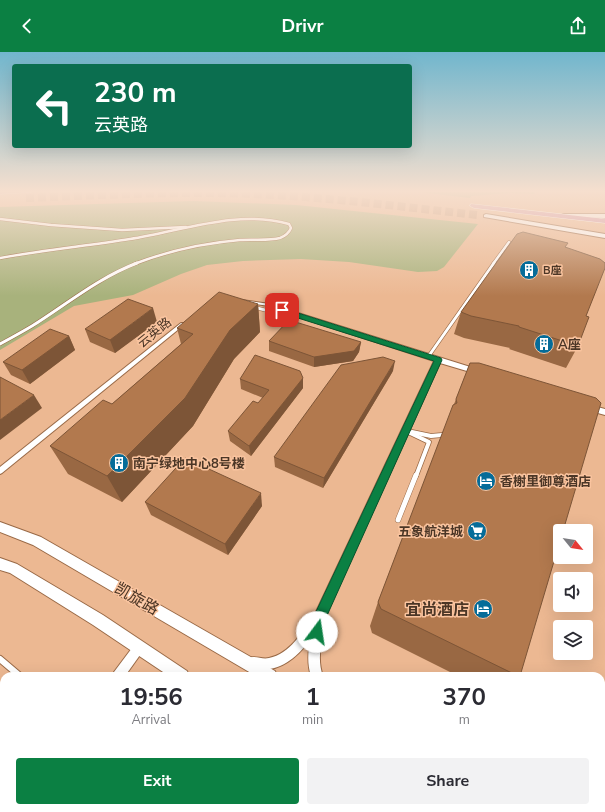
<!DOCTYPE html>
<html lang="en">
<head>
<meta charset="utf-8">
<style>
	:root { --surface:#fff; --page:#f2f2f3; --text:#2b2b33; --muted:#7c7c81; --accent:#0b8043 }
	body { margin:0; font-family:"Nunito Sans","Noto Sans SC",sans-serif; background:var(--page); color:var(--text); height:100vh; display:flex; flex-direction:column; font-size:15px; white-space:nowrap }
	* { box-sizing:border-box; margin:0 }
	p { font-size:13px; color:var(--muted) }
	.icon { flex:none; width:22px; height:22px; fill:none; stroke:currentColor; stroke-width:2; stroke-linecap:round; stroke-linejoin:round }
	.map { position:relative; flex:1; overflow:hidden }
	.panel { position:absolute; left:0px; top:620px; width:605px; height:140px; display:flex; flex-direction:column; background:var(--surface); border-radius:12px 12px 0 0; box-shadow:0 4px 16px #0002 }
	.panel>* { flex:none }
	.guide { position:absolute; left:12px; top:12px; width:400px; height:84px; border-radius:4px; box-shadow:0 4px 16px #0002; background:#0b6e4f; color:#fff; overflow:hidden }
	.needle { width:26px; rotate:120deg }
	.buttons { position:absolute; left:553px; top:472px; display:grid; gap:8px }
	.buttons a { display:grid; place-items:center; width:40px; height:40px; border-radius:4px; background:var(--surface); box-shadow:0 4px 16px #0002; font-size:20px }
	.pin { position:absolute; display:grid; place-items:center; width:34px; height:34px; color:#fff; margin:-17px; border-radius:8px; box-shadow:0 2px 6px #0006 }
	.me { position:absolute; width:44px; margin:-22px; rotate:14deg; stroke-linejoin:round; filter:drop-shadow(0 0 3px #0008) }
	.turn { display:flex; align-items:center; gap:14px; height:84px; padding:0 16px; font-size:18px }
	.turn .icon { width:52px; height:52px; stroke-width:2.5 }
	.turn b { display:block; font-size:28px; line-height:34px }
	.eta { display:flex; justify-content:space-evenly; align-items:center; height:68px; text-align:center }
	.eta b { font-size:24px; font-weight:700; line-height:28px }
	.cta { display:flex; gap:8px; margin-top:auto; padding:8px 16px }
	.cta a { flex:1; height:46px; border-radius:4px; background:var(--accent); color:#fff; font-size:16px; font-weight:700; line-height:46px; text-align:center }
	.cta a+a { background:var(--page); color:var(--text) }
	header { display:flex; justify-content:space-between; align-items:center; height:52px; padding:0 16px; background:var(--accent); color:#fff; font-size:18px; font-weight:700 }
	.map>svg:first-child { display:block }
	.green { fill:#a8b27c }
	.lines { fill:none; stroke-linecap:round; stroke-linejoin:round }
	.trunk-tunnel { stroke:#cc9e7c; stroke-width:8; stroke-dasharray:8 4; stroke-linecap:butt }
	.service-far4-casing { stroke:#996946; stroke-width:3.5 }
	.service-far3-casing { stroke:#996946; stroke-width:4 }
	.service-far2-casing { stroke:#996946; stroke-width:5.5 }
	.service-far1-casing { stroke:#996946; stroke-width:6 }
	.service-casing { stroke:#996946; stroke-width:8 }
	.pedestrian-casing { stroke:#996946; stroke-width:2 }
	.minor-casing { stroke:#996946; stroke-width:2 }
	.tertiary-casing { stroke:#996946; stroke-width:2 }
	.trunk-casing { stroke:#fff; stroke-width:1 }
	.service-far4 { stroke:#fff; stroke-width:2.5 }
	.service-far3 { stroke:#fff; stroke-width:3 }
	.service-far2 { stroke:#fff; stroke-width:4 }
	.service-far1 { stroke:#fff; stroke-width:5 }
	.service { stroke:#fff; stroke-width:6 }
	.pedestrian { fill:#fff; fill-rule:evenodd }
	.minor { fill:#fff; fill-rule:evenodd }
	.tertiary { fill:#fff; fill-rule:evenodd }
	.trunk { fill:#d496ac; fill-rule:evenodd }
	.wall { fill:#996843 }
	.shaded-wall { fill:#7d5537 }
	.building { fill:#b2794e; stroke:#7d5537 }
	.route { fill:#0b8043; stroke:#07532c }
	.labels { text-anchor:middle; stroke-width:3; stroke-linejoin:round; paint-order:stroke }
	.far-poi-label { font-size:11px; font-weight:bold; fill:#4b3626; stroke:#fac49f; text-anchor:start }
	.street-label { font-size:13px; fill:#4b3626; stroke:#fac49f }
	.poi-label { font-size:13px; font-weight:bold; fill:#4b3626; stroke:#fac49f; text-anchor:start }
	.near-street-label { font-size:16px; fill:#4b3626; stroke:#fac49f }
	.near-poi-label { font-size:16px; font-weight:bold; fill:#4b3626; stroke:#fac49f; text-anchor:end }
</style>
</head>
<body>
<header><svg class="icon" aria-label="back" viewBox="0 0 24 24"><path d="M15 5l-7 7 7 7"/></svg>Drivr<svg class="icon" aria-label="share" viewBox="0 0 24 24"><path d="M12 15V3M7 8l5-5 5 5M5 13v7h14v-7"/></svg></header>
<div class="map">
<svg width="605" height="760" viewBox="0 0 605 760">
	<rect width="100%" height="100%" fill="#ecb892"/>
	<g class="green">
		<polygon points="401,138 534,138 535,142 510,141 471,144 470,146"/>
		<polygon points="194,149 296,153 478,172 444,215 437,219 418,220 349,210 301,207 243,209 207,213 181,222 133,243 74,254 0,298 0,155"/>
	</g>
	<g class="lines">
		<path class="trunk-tunnel" d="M26,146C102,143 178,139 253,142C328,145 403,155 477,163"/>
		<g class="service-far4-casing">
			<g id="service-far4">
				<polyline points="0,167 51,173 122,178 186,175"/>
				<path d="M0,206C43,198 86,194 130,187C182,179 237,157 289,172L291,176C289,181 285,184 280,186C269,189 252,187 240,188C204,191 168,199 134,212"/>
				<polyline points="493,212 509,190"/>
			</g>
		</g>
		<g class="service-far3-casing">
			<g id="service-far3">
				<polyline points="253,255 269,259 282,258"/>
				<path d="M0,292C11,286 22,280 32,274C67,252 98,226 137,211"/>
				<polyline points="428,305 494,211"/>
			</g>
		</g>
		<g class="service-far2-casing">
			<g id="service-far2">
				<polyline points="406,379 429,390 416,424"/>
				<polyline points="412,380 431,384 442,383"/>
			</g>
		</g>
		<g class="service-far1-casing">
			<polyline id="service-far1" points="398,468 416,423"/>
		</g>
		<g class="service-casing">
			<g id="service">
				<polyline points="0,607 20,624"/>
				<polyline points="0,732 4,727"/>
			</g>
		</g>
		<g class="pedestrian-casing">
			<g id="pedestrian">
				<polygon points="242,248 270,252 284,258 282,259 269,254 242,250"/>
				<polygon points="181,271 185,271 185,272 2,421 0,422 0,415"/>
			</g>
		</g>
		<g class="minor-casing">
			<g id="minor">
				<path d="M282,256L480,318L481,320L477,322L440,311L323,569C323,587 316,606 323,624H311C307,612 308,600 310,588C295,608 274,625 248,614L246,610L248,606C255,603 262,608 269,606C290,602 302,580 314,564L434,309L280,259V257Z"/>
				<polygon points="590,353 605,357 605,363 587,358 586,356"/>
				<polygon points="139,590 143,592 145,596 125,624 112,624 114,620 135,592"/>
				<polygon points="12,756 27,756 25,760 10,760"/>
			</g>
		</g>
		<g class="tertiary-casing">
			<g id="tertiary">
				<polygon points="486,162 605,182 605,186 484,165 484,163"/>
				<polygon points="563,162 605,162 605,166 561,165 560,164"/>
				<polygon points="0,470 41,485 275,619 277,624 256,624 33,493 0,480"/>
				<polygon points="0,506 17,512 103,563 187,619 189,624 169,624 93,573 10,521 0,518"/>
				<polygon points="371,756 393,756 395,760 373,760"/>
				<polygon points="470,756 507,756 509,760 472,760"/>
			</g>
		</g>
		<g class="trunk-casing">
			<g id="trunk">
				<polygon points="0,138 36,138 32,140 0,142"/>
				<polygon points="471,152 605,167 605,171 474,156 470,154"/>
			</g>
		</g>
		<use href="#service-far4" class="service-far4"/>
		<use href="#service-far3" class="service-far3"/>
		<use href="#service-far2" class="service-far2"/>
		<use href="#service-far1" class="service-far1"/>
		<use href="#service" class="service"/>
		<use href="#pedestrian" class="pedestrian"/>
		<use href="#minor" class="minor"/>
		<use href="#tertiary" class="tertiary"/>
		<use href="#trunk" class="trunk"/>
	</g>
	<g class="wall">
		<polygon points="566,195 586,264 578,294 566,316 509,297 510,296 464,286 454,282 461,260"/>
		<polygon points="258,252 260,280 234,307 193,374 122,450 68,422 50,394 112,352 181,292 177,276"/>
		<polygon points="157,270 115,301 90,290 85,277"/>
		<polygon points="69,284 75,298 30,332 11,323 3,310"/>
		<polygon points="269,289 361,290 359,300 353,309 314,315 269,299"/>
		<polygon points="470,311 520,624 458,624 372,581 370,574 378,550 456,347"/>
		<polygon points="393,319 323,436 275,415 274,405"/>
		<polygon points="303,326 303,336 251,404 230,389 228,379 258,351 263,346 241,337 240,327"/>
		<polygon points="145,450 262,454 228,503 151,463"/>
	</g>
	<g class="shaded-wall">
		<polygon points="258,252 260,280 234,307 193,374 122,450 107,424 230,278"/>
		<polygon points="153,256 157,270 115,301 110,288"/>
		<polygon points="69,284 75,298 30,332 22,318"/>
		<polygon points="361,290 359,300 353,309 314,315 314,305"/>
		<polygon points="395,309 393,319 323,436 324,426"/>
		<polygon points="303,326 303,336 251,404 249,394"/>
		<polygon points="34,343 42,356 0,388 0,368"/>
		<polygon points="261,441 262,454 228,503 225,492"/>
		<polygon points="0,672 4,676 4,700 0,705"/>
		<polygon points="48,756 72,756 76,760 52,760"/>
	</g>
	<g class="building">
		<polygon points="523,180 568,191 565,195 600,207 605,211 605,216 586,264 589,265 578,294 519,275 519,274 471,264 461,260 517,182"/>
		<polygon points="219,240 258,252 230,278 185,346 107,424 50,394 103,348 112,352 193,282 177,276"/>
		<polygon points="128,247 153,256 110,288 85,277"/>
		<polygon points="289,268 361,290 354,299 314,305 269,289"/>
		<polygon points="50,277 69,284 22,318 3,310"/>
		<polygon points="255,303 300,319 303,326 249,394 228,379 253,349 258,351 269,338 240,327"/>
		<polygon points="383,305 395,309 324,426 274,405 341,313"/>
		<polygon points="470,311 479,311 596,346 601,351 563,479 560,479 560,489 520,624 518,624 381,557 378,550 453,353 457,351 456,347"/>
		<polygon points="0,325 34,343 0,368"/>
		<polygon points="185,406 261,441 225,492 145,450"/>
		<polygon points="22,756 48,756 52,760 19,760"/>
	</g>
	<linearGradient id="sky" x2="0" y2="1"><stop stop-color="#71b6cd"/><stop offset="0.57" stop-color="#f6dfce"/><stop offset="1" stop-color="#f6dfce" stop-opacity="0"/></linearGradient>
	<rect width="605" height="244" fill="url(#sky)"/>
	<polygon class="route" points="282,256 441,306 442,308 325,568 321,584 317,586 313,584 311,580 314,564 434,309 279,260 278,258"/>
	<defs>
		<g id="building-disc" transform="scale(1)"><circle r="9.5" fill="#056c99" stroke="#fac49f"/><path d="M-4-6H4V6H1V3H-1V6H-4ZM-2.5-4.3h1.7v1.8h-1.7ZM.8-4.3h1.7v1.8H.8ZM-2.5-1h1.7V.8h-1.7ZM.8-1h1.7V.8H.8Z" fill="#fff"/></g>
		<g id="hotel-disc" transform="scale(1)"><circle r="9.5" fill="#056c99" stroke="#fac49f"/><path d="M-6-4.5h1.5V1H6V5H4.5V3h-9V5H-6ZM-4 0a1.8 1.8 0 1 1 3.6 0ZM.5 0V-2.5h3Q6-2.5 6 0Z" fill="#fff"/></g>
		<g id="supermarket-disc" transform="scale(1)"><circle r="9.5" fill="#056c99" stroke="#fac49f"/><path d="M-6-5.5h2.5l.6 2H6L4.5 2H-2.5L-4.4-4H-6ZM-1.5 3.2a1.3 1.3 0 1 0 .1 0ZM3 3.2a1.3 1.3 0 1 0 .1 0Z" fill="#fff"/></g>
	</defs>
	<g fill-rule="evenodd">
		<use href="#building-disc" x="529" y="218"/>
		<use href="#building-disc" x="544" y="292"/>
		<use href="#building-disc" x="119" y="411"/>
		<use href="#hotel-disc" x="486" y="429"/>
		<use href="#supermarket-disc" x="477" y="479"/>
		<use href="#hotel-disc" x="483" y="557"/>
	</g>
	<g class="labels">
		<g class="far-poi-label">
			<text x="543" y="222">B座</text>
		</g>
		<g class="street-label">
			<text transform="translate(154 280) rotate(-39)" y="5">云英路</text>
		</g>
		<g class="poi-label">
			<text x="558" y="297">A座</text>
			<text x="133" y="416">南宁绿地中心8号楼</text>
			<text x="500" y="434">香榭里御尊酒店</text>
			<text x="463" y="484" text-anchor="end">五象航洋城</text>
		</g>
		<g class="near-street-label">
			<text transform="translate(137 546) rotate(30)" y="6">凯旋路</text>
		</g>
		<g class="near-poi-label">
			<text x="469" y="563">宜尚酒店</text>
		</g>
	</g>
</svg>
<div class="buttons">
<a><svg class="needle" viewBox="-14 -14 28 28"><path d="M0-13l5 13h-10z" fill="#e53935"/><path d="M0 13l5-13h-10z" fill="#7c7c81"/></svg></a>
<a><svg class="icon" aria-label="sound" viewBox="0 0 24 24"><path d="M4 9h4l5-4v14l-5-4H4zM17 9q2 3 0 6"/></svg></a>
<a><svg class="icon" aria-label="layers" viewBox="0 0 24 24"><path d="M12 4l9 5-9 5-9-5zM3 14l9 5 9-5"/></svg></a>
</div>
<div class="pin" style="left:282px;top:258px;background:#d93025"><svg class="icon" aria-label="arrive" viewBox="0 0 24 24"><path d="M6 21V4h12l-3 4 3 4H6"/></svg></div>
<svg class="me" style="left:317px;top:580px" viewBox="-20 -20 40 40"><circle r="19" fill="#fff"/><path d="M0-13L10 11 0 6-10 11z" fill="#0b8043"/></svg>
<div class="guide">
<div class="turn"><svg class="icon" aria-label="left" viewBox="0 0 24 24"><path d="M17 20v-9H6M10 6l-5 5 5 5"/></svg><div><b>230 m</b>云英路</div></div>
</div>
<section class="panel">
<div class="eta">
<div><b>19:56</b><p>Arrival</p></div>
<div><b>1</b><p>min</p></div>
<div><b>370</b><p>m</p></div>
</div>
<div class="cta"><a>Exit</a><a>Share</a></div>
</section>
</div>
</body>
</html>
